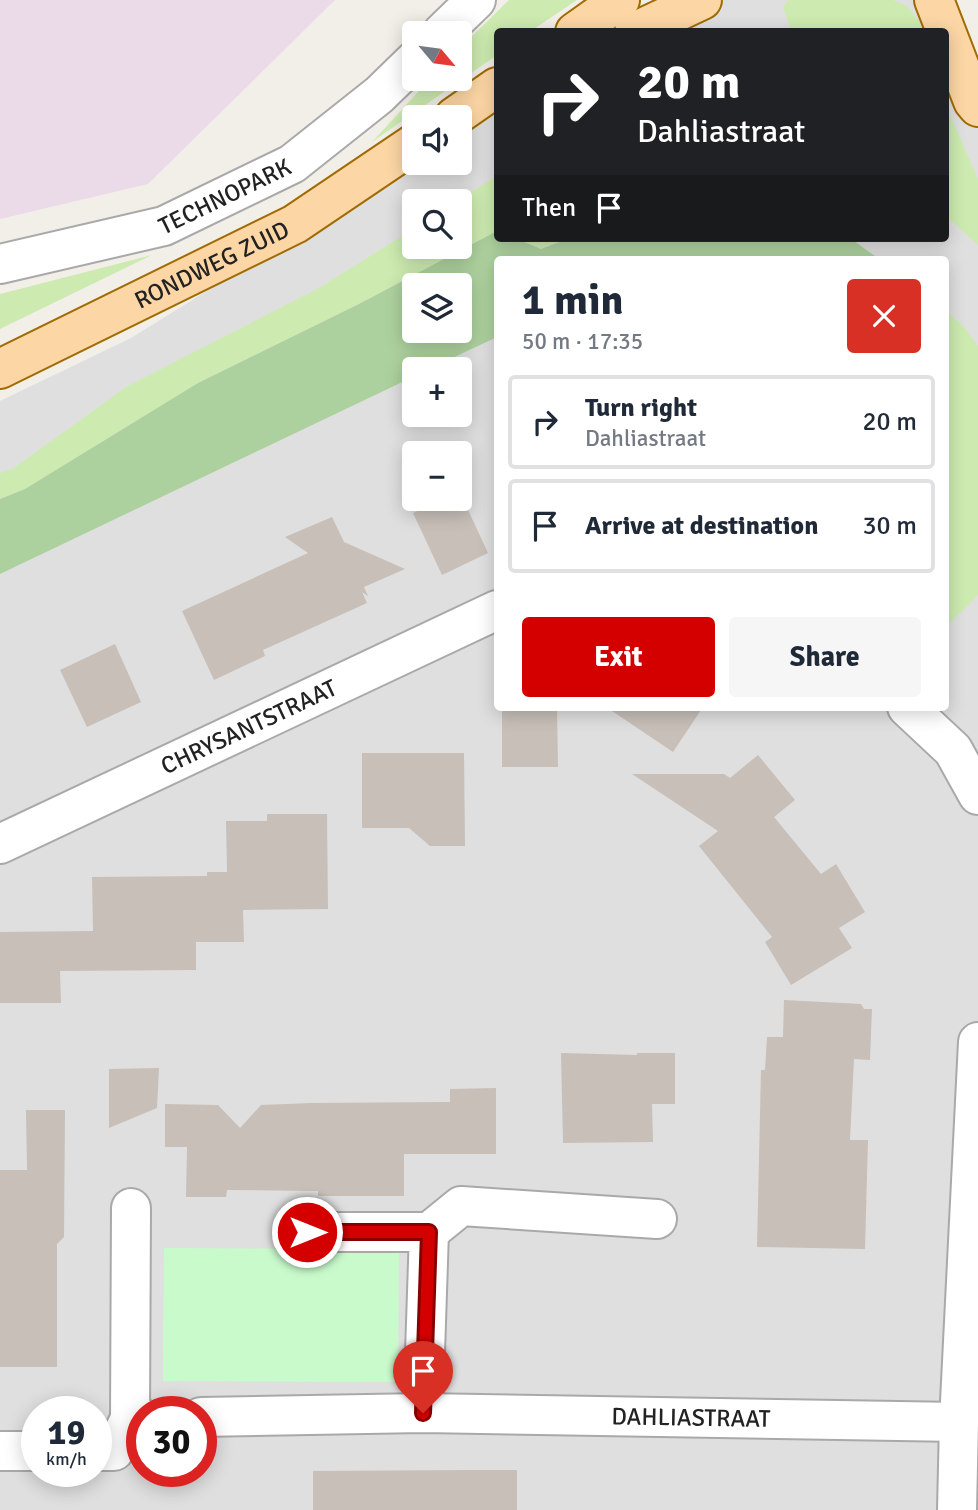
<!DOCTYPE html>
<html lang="en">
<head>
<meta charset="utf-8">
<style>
	:root { --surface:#fff; --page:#f6f6f7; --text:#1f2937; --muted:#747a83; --line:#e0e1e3; --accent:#d40000 }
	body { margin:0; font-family:Signika,sans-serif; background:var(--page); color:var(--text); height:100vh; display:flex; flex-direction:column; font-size:26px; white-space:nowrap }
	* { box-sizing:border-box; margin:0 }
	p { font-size:23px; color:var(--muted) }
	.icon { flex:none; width:38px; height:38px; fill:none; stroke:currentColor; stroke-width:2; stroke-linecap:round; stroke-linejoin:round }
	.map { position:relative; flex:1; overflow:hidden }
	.side { position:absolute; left:494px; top:256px; width:455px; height:455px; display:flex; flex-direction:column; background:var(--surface); border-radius:7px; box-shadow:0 4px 18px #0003 }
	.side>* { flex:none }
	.hud { position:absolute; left:494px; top:28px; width:455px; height:214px; border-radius:7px; box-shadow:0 4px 18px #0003; background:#202124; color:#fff; overflow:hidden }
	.needle { width:46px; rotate:119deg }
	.controls { position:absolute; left:402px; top:21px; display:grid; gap:14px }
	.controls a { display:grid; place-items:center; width:70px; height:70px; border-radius:7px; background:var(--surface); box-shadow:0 4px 18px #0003; font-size:35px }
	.speed { position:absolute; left:21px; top:1396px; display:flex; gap:14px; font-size:35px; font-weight:700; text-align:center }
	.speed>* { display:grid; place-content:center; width:91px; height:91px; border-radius:50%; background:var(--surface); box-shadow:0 4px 18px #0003; line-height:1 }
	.speed small { font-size:18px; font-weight:400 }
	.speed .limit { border:10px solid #d22; background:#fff; color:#111 }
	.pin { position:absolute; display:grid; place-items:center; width:60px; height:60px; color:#fff; margin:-72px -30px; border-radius:50% 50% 50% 0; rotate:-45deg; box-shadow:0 0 7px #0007 }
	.pin .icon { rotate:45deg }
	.me { position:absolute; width:77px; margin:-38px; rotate:90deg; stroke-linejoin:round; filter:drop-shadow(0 0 5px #0008) }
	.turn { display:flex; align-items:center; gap:24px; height:147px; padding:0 28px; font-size:32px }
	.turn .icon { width:91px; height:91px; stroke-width:2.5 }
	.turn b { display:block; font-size:49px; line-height:60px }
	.then { display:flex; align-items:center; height:66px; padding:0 28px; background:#0003; gap:14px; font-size:26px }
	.round { display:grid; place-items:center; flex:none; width:74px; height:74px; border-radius:7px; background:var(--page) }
	.head { display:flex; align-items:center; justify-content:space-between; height:119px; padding:0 28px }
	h1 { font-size:42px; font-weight:700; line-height:52px }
	.primary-button { display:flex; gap:14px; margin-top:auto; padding:14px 28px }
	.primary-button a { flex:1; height:80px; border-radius:7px; background:var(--accent); color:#fff; font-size:28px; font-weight:700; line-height:80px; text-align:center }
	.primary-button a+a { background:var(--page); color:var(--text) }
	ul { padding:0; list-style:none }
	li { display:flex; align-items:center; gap:21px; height:94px; margin:0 14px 10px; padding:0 14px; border:4px solid var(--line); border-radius:7px }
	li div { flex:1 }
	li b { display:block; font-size:26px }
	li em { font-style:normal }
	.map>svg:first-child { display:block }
	.residential { fill:#e0dfdf; fill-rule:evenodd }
	.industrial { fill:#ebdbe8 }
	.grass { fill:#cdebb0 }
	.forest { fill:#add19e; fill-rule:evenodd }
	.park { fill:#c8facc }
	.building { fill:#c7bfb8 }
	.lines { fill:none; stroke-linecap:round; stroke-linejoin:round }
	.minor-casing { stroke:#a9a9a9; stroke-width:42 }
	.major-casing { stroke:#a06b00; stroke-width:42 }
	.minor { stroke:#fff; stroke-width:38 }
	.major { stroke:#fcd6a4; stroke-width:38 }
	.route-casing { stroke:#8a0000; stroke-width:18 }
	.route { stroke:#d40000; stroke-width:12 }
	.labels { text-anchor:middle; stroke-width:6; stroke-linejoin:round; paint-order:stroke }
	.street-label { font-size:24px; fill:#222; stroke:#fff }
</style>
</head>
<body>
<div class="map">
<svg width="978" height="1510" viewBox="0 0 978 1510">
	<rect width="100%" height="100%" fill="#f2efe9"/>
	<path class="residential" d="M676,0H951L978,79V1510H0V401L131,338L415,162L460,163V134L497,111V238H945V32L625,31ZM415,201H460V247H415ZM497,259H945V707H497ZM415,285H460V331H415ZM415,369H460V415H415ZM415,453H460V499H415ZM37,1412H96V1472H37ZM142,1412H201V1472H142Z"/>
	<polygon class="industrial" points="0,0 335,0 148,184 0,219"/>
	<g class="grass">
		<polygon points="509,0 577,0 531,31 497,32 497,55 372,142 430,79 460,79 460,48"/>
		<polygon points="789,0 893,0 907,6 927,31 791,31 783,6"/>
		<polygon points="945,103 978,179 978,245 945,215"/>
		<polygon points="497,176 497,231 359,304 198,383 25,489 0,499 0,473 14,468 126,387 319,288 415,228 415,247 460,247 460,201 457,201"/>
		<polygon points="515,238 570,238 541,249"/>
		<polygon points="152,255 0,329 0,294"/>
		<polygon points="945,310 964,327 978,346 978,595 945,628"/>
	</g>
	<path class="forest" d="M497,231V238H515L541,249L570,238H850L879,259H497V337L429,369H415V376L0,574V499L25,489L198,383L359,304ZM460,285V331H415V285Z"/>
	<polygon class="park" points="164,1248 399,1249 398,1382 163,1381"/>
	<g class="building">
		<polygon points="445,499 463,499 488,553 442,575 413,513"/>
		<polygon points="332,517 344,542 405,569 364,587 368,596 362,592 367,603 263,650 265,656 214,680 182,611 308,553 285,537"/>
		<polygon points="115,644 141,702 87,727 60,670"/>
		<polygon points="502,707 557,707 558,767 502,767"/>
		<polygon points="606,707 703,707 673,752"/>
		<polygon points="362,753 464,753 465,846 430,846 409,828 362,828"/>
		<polygon points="758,755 795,800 774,817 821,874 836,864 865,912 839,928 852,948 791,985 765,942 772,937 699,846 718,831 632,774 724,774 730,778"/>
		<polygon points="267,814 327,814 328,909 243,910 244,942 196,942 196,970 60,971 61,1003 0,1003 0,932 93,931 92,877 207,876 207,872 227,872 226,821 267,821"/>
		<polygon points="784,1000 861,1004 864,1009 872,1009 870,1060 854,1059 850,1140 868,1140 865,1249 757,1247 761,1070 765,1070 767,1037 783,1037"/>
		<polygon points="561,1053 637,1055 637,1053 675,1053 675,1104 652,1104 653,1142 563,1143"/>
		<polygon points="159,1068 157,1108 109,1128 109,1069"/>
		<polygon points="496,1088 496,1154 404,1154 404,1196 318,1196 318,1191 227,1190 226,1197 186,1197 187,1147 165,1147 165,1104 218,1105 240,1128 261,1105 311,1103 450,1102 450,1089"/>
		<polygon points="26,1110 65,1110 64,1237 57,1244 57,1367 0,1367 0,1170 27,1170"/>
		<polygon points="476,1470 517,1470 517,1510 313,1510 313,1471"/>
	</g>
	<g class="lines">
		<g class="minor-casing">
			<g id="minor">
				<polyline points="442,33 476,0"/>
				<path id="s1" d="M0,264L164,226L292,164L379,95L415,60"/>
				<polyline points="907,707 953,750 978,795"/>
				<path id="s2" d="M0,844L497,610"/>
				<polyline points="308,1232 429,1232"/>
				<polyline points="423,1413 429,1232 461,1206 657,1219"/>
				<path id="s3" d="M201,1417L423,1413L959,1422"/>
				<polyline points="130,1419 131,1208"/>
				<polyline points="0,1451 37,1451"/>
				<polyline points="96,1451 114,1451 130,1419 142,1418"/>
				<polyline points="957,1510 959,1422 978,1042"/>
			</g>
		</g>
		<g class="major-casing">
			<g id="major">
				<polyline points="934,0 973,101 978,107"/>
				<polyline points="575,32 620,0"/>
				<polyline points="634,32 702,0"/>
				<polyline points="454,117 497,87"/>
				<path id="s4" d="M0,369L295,224L415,143"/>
			</g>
		</g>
		<use href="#minor" class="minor"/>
		<use href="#major" class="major"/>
	</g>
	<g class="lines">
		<g class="route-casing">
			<polyline id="route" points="307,1232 429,1232 423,1413"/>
		</g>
		<use href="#route" class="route"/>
	</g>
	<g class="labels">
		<g class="street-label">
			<text dy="8" stroke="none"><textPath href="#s1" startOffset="236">TECHNOPARK</textPath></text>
			<text dy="8" stroke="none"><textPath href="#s4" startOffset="236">RONDWEG ZUID</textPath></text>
			<text dy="8" stroke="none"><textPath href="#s2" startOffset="275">CHRYSANTSTRAAT</textPath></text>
			<text dy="8" stroke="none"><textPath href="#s3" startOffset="490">DAHLIASTRAAT</textPath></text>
		</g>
	</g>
</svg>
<div class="controls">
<a><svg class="needle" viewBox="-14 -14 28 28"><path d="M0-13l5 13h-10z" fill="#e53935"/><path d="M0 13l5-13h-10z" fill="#747a83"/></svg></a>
<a><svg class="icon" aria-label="sound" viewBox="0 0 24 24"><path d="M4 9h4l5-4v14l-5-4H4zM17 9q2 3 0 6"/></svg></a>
<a><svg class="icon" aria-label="search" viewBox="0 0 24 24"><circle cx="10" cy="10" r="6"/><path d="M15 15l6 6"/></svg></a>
<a><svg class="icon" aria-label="layers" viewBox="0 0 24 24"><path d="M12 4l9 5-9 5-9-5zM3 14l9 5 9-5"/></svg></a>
<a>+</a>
<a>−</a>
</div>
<div class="speed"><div>19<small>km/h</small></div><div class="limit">30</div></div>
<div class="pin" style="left:423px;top:1413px;background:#d93025"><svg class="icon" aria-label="arrive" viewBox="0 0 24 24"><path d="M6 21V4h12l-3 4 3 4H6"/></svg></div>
<svg class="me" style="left:307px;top:1232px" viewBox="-20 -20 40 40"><circle r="17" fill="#d40000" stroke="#fff" stroke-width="3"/><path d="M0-11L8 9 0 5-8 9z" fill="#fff"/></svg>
<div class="hud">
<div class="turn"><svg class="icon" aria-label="right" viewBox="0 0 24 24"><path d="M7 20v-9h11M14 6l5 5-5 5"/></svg><div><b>20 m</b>Dahliastraat</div></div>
<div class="then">Then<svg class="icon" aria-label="arrive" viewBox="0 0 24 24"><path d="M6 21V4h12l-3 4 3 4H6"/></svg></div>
</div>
<section class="side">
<div class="head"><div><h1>1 min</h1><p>50 m · 17:35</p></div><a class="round" style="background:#d93025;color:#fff"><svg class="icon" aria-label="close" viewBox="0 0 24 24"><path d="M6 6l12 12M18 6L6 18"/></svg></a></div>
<ul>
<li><svg class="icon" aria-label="right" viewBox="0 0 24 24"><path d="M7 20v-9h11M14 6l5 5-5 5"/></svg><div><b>Turn right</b><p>Dahliastraat</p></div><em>20 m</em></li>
<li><svg class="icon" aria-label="arrive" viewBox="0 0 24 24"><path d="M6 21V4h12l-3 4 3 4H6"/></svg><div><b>Arrive at destination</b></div><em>30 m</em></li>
</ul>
<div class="primary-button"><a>Exit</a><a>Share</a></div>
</section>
</div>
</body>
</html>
